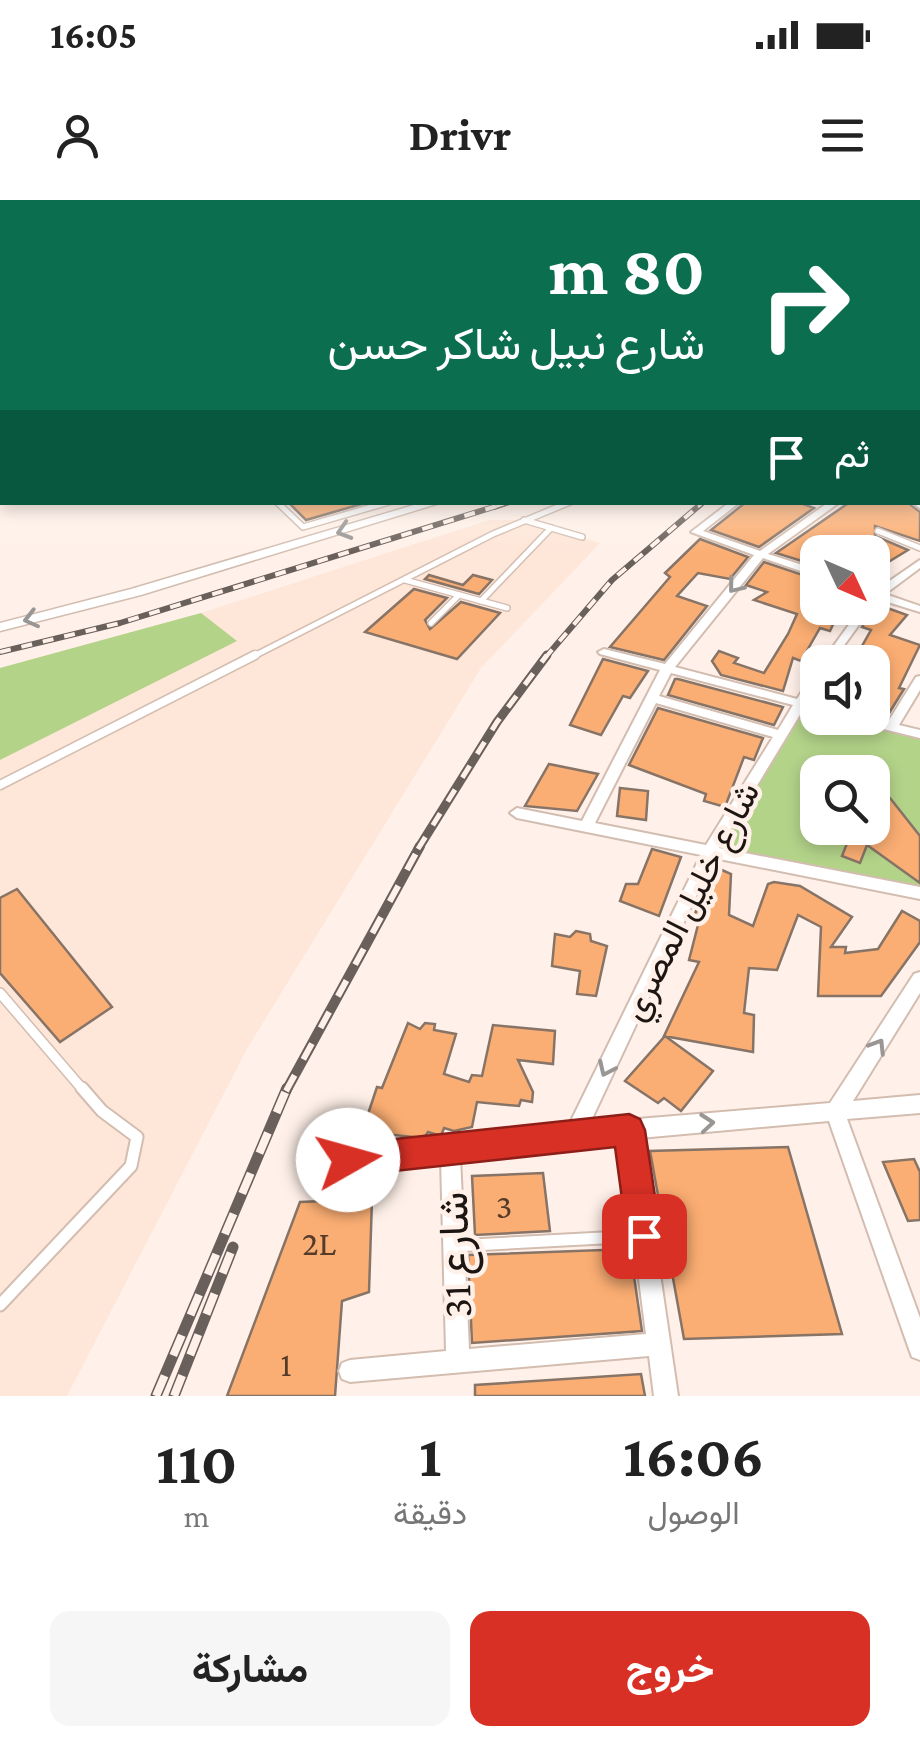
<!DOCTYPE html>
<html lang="ar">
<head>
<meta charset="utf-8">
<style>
	:root { --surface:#fff; --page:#f6f6f6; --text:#222; --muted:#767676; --accent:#d93025 }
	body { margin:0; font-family:"Crimson Pro",Vazirmatn,serif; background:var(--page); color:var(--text); direction:rtl; height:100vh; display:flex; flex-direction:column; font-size:38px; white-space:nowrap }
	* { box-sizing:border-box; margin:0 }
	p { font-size:32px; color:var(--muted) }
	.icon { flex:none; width:55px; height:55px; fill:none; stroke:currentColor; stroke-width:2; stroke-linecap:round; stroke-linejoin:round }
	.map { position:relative; height:1196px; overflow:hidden; direction:ltr }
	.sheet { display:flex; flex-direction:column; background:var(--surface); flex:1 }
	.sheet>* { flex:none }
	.banner { position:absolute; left:0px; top:0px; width:920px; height:305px; box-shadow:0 5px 15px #0003; direction:rtl; background:#0b6e4f; color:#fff; overflow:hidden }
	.needle { width:65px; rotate:134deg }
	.fabs { position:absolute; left:800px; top:335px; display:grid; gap:20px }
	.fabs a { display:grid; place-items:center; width:90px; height:90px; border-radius:20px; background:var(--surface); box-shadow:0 5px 15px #0003; font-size:50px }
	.pin { position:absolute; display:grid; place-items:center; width:85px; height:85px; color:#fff; margin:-42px; border-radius:20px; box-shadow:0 5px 15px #0006 }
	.me { position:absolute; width:110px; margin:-55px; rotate:83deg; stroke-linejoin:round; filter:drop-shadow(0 0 8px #0008) }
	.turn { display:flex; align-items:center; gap:35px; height:210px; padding:0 50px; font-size:45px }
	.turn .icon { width:130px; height:130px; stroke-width:2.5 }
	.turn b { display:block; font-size:70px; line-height:85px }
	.then { display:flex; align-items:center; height:95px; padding:0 50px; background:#0003; gap:20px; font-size:38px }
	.eta { display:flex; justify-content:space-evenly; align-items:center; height:170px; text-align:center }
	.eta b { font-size:60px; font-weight:700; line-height:70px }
	.primary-button { display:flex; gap:20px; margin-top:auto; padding:20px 50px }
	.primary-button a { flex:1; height:115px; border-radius:20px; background:var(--accent); color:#fff; font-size:40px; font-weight:700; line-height:115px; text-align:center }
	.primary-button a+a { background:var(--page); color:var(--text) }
	.status { display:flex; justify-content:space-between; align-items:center; height:70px; padding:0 50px; background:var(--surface); direction:ltr }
	.status svg { height:28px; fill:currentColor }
	header { display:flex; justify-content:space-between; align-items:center; height:130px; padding:0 50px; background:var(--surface); font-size:45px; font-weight:700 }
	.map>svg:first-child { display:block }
	.built { fill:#fee6d8 }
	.green { fill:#b3d389; fill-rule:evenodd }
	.building { fill:#fbae73; stroke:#877467; stroke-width:2.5 }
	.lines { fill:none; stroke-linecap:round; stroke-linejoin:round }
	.service-far3-casing { stroke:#d3bdb0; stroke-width:8 }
	.service-far2-casing { stroke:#d3bdb0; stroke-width:11 }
	.service-far1-casing { stroke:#d3bdb0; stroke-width:12 }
	.service-casing { stroke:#d3bdb0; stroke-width:15 }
	.minor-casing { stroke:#d3bdb0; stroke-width:4 }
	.tertiary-casing { stroke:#d3bdb0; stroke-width:3 }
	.service-far3 { stroke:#fff; stroke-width:5 }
	.service-far2 { stroke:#fff; stroke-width:8 }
	.service-far1 { stroke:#fff; stroke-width:9 }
	.service { stroke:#fff; stroke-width:11 }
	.minor { fill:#fff; fill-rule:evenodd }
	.tertiary { fill:#fff; fill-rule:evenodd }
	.rail-far4-casing { stroke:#6a605b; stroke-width:5 }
	.rail-far3-casing { stroke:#6a605b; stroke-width:6 }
	.rail-far2-casing { stroke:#6a605b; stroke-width:9 }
	.rail-far1-casing { stroke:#6a605b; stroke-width:10 }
	.rail-casing { stroke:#6a605b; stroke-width:11 }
	.rail-far4 { stroke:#fff1e9; stroke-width:2.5; stroke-dasharray:9; stroke-linecap:butt }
	.rail-far3 { stroke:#fff1e9; stroke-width:4; stroke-dasharray:11; stroke-linecap:butt }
	.rail-far2 { stroke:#fff1e9; stroke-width:5; stroke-dasharray:14; stroke-linecap:butt }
	.rail-far1 { stroke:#fff1e9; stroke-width:6; stroke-dasharray:18; stroke-linecap:butt }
	.rail { stroke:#fff1e9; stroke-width:8; stroke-dasharray:22; stroke-linecap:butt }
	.oneway { stroke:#999694 }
	.route { fill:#d93025; stroke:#8d1f18; stroke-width:2.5 }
	.labels { text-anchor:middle; stroke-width:9; stroke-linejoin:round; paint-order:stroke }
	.street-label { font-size:35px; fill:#1d1511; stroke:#fff1e9 }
	.near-number-label { font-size:35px; fill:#543b2a }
	.near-street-label { font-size:42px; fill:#1d1511; stroke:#fff1e9 }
</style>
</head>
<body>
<div class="status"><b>16:05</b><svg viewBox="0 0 49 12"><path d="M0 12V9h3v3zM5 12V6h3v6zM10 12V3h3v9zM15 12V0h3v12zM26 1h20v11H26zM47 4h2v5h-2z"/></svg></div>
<header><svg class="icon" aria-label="menu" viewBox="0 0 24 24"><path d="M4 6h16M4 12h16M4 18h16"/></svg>Drivr<svg class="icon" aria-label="person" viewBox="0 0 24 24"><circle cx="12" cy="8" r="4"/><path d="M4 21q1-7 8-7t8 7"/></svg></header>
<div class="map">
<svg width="920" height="1196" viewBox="0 0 920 1196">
	<rect width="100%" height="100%" fill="#fff1e9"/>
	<polygon class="built" points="489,320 524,320 600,343 481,468 248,847 67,1196 0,1196 0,468 201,413"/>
	<g class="green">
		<polygon points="201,413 237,441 0,560 0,468"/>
		<path d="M796,505L817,511L818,518H842L920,539V698L717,654ZM818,572H872V628H818Z"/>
	</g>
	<g class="building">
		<polygon points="288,302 365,302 365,303 306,320"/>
		<polygon points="746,302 798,302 814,308 759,347 711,330"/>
		<polygon points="850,302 907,302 920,312 920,341 875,326 875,336 908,350 872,372 872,352 818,352 818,366 776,353"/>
		<polygon points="700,339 748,357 730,379 698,373 677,396 707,406 664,460 610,447 670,377 665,373"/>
		<polygon points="764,362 818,380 818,408 855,410 846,422 836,418 830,431 820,428 801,461 793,458 783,491 721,475 712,461 719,451 738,458 734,463 764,473 788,434 797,414 754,400 767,392 746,385"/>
		<polygon points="429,375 463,385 473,375 492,380 479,394 425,379"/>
		<polygon points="414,389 447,398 425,420 430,429 461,402 500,413 457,459 365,432"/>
		<polygon points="876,404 907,415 890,435 920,445 899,488 904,489 886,518 872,515 872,462 853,462 871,430 862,427"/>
		<polygon points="603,459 648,471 630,498 623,496 601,535 570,525"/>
		<polygon points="675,479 678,479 783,507 774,525 668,495"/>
		<polygon points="658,508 763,538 754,560 744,557 725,607 704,601 706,594 629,565"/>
		<polygon points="549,564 598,574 577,611 525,606"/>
		<polygon points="620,588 648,591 646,620 617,616"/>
		<polygon points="890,598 920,636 920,683 867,645 860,663 842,656 853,628 872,628 872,601"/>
		<polygon points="652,649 681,657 659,716 620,701 626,684 638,684"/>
		<polygon points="722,670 731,674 729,715 753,726 768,684 774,682 800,686 852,717 831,747 846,747 845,753 878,749 902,711 920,721 920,742 881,796 818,796 821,727 798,715 777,770 749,768 744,813 754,815 753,852 664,836 699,762 689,760 699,721 692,721 712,671"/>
		<polygon points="17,689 112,807 60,842 0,773 0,698"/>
		<polygon points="576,731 590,734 591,741 607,746 596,796 577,794 580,771 552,766 555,734 570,737"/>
		<polygon points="408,823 420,829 425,823 435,824 434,830 456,834 444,874 469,882 472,875 482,876 493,825 555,831 553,864 518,860 533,892 532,902 521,900 519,906 477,902 472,927 454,931 444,928 441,936 428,932 424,938 362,932 377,887 382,888"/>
		<polygon points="665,836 713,871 681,911 664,898 658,903 625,881"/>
		<polygon points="788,947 842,1134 684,1139 650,951"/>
		<polygon points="914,959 920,972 920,1020 908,1021 883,962"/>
		<polygon points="543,973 550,1031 475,1035 472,976"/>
		<polygon points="372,999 369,1092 342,1101 335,1196 227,1196 300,1002"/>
		<polygon points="630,1049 642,1131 472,1143 468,1055"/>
		<polygon points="641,1174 645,1196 475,1196 475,1185"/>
	</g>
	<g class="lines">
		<g class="service-far3-casing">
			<g id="service-far3">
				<polyline points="277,302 303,327 389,302"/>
				<polyline points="524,320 582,337"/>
				<polyline points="878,331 920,348"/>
				<polyline points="405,380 507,408"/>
				<polyline points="481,401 551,328"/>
				<polyline points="431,423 459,395"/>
				<polyline points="250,458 493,334 570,302"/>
			</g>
		</g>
		<g class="service-far2-casing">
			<polyline id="service-far2" points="0,585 255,455"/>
		</g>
		<g class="service-far1-casing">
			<polyline id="service-far1" points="0,793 84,891"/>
		</g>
		<g class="service-casing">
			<g id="service">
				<polyline points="454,1046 640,1036"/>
				<polyline points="0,1105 131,966 137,937 102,911 82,888"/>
			</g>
		</g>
		<g class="minor-casing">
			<g id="minor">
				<rect x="918" y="192" width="2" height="5"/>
				<rect x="918" y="215" width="2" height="5"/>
				<rect x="918" y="238" width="2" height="5"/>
				<rect x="918" y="256" width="2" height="5"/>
				<polygon points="918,300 920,301 920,308 911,302 918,302"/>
				<path d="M730,302H740L703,331L760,351L829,302H840L768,354L818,370V377L763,358L675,467L797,499L814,472H818V486L808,501L818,504V512L804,508L719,648L920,687V699L714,658L590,923L830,903L914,774L920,772V793L853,901L920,895V913L847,919L920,1118V1160L912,1157L909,1149L829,921L640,938L678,1196H654L649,1156L350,1182L342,1179L339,1171L342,1163L350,1160L446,1151L441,959L348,970L332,966L324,949L327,942L334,939L341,942L345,950H348L569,925L701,655L517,618L510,613L517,608L582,621L660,470L600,454L598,452L604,449L665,464L754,355L691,332ZM671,473L793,505L778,530L659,496ZM656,503L773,537L706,645L595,623ZM621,939L646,1134L469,1149L460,957Z"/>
				<polygon points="920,360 920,368 885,394 920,406 920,412 878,399 872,402 872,391 875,391"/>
				<polygon points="861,408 871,408 832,462 822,462"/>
				<polygon points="920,476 920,490 899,525 920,530 920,538 851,521 849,518 869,518 888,522 916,477"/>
			</g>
		</g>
		<g class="tertiary-casing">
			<g id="tertiary">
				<rect x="0" y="194" width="2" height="6"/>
				<polygon points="424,302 443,302 141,395 0,431 0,423 131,389"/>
			</g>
		</g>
		<use href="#service-far3" class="service-far3"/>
		<use href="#service-far2" class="service-far2"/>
		<use href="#service-far1" class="service-far1"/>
		<use href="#service" class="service"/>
		<use href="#minor" class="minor"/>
		<use href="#tertiary" class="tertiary"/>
		<g class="rail-far4-casing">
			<g id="rail-far4">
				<polyline points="495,307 511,302"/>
				<polyline points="698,307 704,302"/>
			</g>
		</g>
		<g class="rail-far3-casing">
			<g id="rail-far3">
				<polyline points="0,452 120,423 503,304"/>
				<polyline points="545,458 612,380 701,304"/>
			</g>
		</g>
		<g class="rail-far2-casing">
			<polyline id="rail-far2" points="418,649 497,522 547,455"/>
		</g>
		<g class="rail-far1-casing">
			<polyline id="rail-far1" points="286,891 420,646"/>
		</g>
		<g class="rail-casing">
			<g id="rail">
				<polyline points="156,1196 287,888"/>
				<polyline points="174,1196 233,1047"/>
			</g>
		</g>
		<use href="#rail-far4" class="rail-far4"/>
		<use href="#rail-far3" class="rail-far3"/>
		<use href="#rail-far2" class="rail-far2"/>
		<use href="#rail-far1" class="rail-far1"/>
		<use href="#rail" class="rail"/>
	</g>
	<defs><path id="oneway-chevron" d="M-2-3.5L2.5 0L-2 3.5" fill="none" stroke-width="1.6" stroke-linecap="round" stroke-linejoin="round" transform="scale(2.5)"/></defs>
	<g class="oneway">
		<use href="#oneway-chevron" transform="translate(344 331) rotate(163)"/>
		<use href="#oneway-chevron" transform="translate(735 386) rotate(129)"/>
		<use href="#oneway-chevron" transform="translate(31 419) rotate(166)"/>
		<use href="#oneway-chevron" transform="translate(878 846) rotate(-58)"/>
		<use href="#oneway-chevron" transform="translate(606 869) rotate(115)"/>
		<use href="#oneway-chevron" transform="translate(707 923) rotate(-5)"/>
	</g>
	<linearGradient id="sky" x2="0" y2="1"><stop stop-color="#5cb9d9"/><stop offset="0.53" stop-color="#fff9f5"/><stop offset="1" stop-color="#fff9f5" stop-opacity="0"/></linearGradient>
	<rect width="920" height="354" fill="url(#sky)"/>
	<polygon class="route" points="629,914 640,919 645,930 661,1036 656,1048 644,1053 632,1048 627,1036 615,947 348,976 336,972 331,960 336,949 348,944"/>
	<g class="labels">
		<g class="street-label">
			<text transform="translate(690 701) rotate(-63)" y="12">شارع خليل المصري</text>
		</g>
		<g class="near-number-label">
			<text x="504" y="1018">3</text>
			<text x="319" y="1055">2L</text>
			<text x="286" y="1176">1</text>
		</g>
		<g class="near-street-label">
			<text transform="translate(454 1055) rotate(-92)" y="15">شارع 31</text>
		</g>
	</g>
</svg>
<div class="fabs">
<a><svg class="needle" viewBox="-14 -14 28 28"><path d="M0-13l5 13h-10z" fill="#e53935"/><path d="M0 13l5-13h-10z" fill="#767676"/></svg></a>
<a><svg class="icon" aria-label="sound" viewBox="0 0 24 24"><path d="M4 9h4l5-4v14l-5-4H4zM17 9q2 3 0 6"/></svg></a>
<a><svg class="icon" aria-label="search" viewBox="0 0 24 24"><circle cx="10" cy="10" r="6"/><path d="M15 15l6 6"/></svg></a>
</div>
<div class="pin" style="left:644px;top:1036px;background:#d93025"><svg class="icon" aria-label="arrive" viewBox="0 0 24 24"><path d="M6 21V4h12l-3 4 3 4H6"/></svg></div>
<svg class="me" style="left:348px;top:960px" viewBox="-20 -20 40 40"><circle r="19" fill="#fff"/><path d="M0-13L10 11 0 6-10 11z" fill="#d93025"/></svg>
<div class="banner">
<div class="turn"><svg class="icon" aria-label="right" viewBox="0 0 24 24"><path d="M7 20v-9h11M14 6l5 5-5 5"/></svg><div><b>80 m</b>شارع نبيل شاكر حسن</div></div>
<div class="then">ثم<svg class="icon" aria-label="arrive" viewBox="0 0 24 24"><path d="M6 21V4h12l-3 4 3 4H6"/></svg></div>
</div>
</div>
<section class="sheet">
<div class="eta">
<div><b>16:06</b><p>الوصول</p></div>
<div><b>1</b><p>دقيقة</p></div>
<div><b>110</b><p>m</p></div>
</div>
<div class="primary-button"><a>خروج</a><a>مشاركة</a></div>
</section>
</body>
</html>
